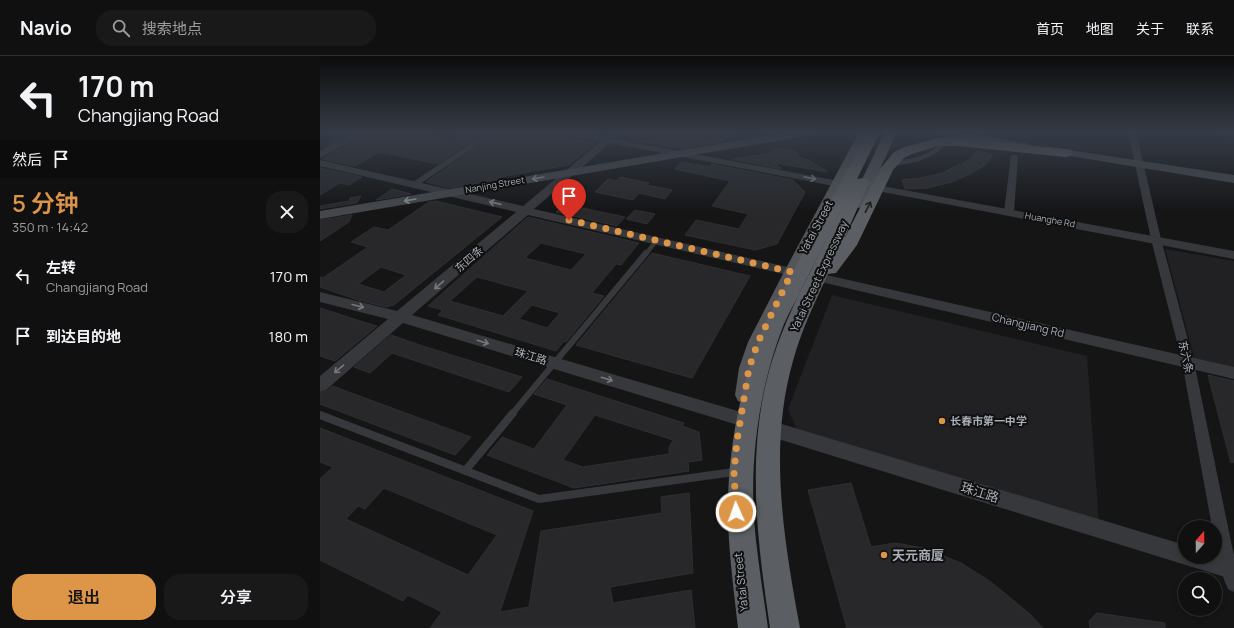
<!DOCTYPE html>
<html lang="zh">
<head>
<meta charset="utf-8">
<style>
	:root { --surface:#101010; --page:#191919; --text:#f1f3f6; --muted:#9c9d9f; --line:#303030; --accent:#dd9547 }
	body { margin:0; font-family:Manrope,"Noto Sans SC",sans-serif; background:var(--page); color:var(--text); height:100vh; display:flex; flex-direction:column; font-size:15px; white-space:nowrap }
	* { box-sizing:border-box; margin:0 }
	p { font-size:13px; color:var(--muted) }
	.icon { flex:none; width:22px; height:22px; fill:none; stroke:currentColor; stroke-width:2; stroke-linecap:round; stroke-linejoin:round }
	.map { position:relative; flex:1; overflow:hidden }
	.drawer { display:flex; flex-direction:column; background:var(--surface); width:320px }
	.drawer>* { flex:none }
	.banner { background:#101010; color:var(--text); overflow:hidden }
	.needle { width:26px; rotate:20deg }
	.buttons { position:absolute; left:858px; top:464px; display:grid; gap:8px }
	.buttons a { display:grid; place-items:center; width:44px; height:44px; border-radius:50%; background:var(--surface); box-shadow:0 2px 6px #0003,0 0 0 1px var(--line); font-size:20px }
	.pin { position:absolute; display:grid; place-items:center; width:34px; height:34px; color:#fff; margin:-41px -17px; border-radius:50% 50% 50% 0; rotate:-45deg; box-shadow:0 0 4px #0007 }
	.pin .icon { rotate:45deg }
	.me { position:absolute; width:44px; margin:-22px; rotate:358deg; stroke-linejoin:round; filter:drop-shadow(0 0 3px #0008) }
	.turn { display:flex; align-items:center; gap:14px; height:84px; padding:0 12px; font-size:18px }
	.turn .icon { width:52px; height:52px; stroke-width:2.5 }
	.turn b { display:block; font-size:28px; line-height:34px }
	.then { display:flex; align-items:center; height:38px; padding:0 12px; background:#0003; gap:8px; font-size:15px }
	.round { display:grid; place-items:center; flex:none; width:42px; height:42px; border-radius:16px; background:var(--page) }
	.overview { display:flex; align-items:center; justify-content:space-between; height:68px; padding:0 12px }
	h1 { font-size:24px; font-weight:600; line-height:30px; color:var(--accent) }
	.primary-button { display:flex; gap:8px; margin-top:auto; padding:8px 12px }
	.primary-button a { flex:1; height:46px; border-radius:16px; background:var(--accent); color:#111; font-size:16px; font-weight:600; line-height:46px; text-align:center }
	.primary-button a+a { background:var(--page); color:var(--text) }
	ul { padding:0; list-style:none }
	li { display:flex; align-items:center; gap:12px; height:60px; padding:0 12px }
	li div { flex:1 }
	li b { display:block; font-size:15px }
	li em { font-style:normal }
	header { display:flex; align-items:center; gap:24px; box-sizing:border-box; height:56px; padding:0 20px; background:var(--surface); border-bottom:1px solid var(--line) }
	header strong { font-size:19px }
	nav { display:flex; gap:22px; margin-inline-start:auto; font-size:14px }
	.search { width:280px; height:36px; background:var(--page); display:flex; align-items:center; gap:10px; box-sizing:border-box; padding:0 14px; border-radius:16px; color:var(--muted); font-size:15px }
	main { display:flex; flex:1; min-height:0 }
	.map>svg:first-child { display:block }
	.built { fill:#212123 }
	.building { fill:#28282a; stroke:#2f2f32; fill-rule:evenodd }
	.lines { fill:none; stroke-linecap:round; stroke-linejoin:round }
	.service-far2 { stroke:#36383b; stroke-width:4.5 }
	.service-far1 { stroke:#36383b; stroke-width:6 }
	.service { stroke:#36383b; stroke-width:8 }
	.minor { fill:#36383b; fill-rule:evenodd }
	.tertiary { fill:#36383b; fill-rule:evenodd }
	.secondary { fill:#44474b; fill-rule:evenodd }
	.primary { fill:#535559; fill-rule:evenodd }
	.trunk { fill:#5b5e62; fill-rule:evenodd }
	.oneway { stroke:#858a90 }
	.oneway2 { stroke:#75797e }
	.oneway3 { stroke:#1b1c1d }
	.route { stroke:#dd9547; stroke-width:7; stroke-dasharray:0 12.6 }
	.poi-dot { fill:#dd9547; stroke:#101011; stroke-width:1.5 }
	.labels { text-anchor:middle; stroke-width:4; stroke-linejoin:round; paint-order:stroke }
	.far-street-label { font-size:9px; fill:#a8aeb5; stroke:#101011 }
	.street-label { font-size:11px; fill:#a8aeb5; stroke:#101011 }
	.poi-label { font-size:11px; font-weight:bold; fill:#a8aeb5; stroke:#101011; text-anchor:start }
	.near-street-label { font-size:13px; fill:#a8aeb5; stroke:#101011 }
	.near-poi-label { font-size:13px; font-weight:bold; fill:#a8aeb5; stroke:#101011; text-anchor:start }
</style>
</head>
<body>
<header>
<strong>Navio</strong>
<div class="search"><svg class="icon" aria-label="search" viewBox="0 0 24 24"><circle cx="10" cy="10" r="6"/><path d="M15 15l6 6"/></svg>搜索地点</div>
<nav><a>首页</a><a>地图</a><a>关于</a><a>联系</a></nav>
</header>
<main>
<section class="drawer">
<div class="banner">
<div class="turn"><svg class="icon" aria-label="left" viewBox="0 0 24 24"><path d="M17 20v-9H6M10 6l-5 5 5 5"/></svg><div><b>170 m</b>Changjiang Road</div></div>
<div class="then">然后<svg class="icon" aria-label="arrive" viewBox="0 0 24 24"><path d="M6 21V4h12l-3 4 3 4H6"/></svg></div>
</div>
<div class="overview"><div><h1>5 分钟</h1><p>350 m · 14:42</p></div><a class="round"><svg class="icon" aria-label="close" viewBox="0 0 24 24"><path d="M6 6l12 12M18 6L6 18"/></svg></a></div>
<ul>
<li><svg class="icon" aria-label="left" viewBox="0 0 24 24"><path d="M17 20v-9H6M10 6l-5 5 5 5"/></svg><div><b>左转</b><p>Changjiang Road</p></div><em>170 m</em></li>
<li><svg class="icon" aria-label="arrive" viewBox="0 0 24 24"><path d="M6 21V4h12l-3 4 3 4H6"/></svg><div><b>到达目的地</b></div><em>180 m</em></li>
</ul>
<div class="primary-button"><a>退出</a><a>分享</a></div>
</section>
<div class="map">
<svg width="914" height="572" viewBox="0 0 914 572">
	<rect width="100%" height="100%" fill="#151516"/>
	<g class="built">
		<polygon points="845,193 914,205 914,312 875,304"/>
		<polygon points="512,239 767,300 779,469 478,377 468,353"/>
	</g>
	<g class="building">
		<polygon points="15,76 32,76 9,89"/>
		<polygon points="48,76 91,76 132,83 143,76 165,76 118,108 60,96 35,110 2,103"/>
		<polygon points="178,76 222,76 275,87 249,109 180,121 180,123 130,132 106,126"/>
		<polygon points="307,76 413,76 406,85 362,93 310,84"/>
		<polygon points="456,92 463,92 467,94 475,95 479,101 488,104 507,115 507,116 455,107 461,113 412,103 451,97 452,94"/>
		<polygon points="658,95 673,99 665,109 650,118 632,126 607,132 585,133 582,124 601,122 622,117 649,104"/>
		<polygon points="361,106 391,111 391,108 473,124 485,136 457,188 435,194 365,179 376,164 419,173 428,158 392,150 410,125 355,113"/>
		<polygon points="0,112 42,121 29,129 20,127 0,139"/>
		<polygon points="300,121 329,127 327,129 352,134 345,143 319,137 313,144 275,136 288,123 296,125"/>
		<polygon points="72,133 91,138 56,144"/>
		<polygon points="41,140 37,147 0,153 0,150 29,145 30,142"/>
		<path d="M116,145L182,161L74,249L66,251L38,244L0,231V221L3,222L48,191L31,186L54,171L68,174L109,146ZM61,211L86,219L64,236L38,228Z"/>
		<polygon points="244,148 305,161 297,170 236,156"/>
		<polygon points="315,154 335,158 327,168 306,163"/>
		<polygon points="32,159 29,166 0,185 0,164"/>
		<path d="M208,161L319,187L301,209L296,208L272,237L284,240L246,286L244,285L236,295L118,259L123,254L108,250ZM221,187L266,198L251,214L205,202ZM157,221L208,235L183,260L130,245ZM212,249L240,257L227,272L199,263Z"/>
		<polygon points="332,197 430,220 372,322 256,289"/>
		<polygon points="0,252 37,264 57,270 15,305 0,300"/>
		<polygon points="71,279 100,289 202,321 189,336 72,297 50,317 34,311"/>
		<polygon points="888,319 914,325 914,406 911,407"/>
		<path d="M227,323L364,367L362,370L379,376L382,404L368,406L369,415L254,432L167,399L182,381L214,393L247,349L214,338ZM275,359L353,384L349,392V398L263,411L243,404Z"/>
		<polygon points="13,330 23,334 151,381 135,399 0,348 0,337 6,335"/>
		<path d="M0,372L213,455L180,556L209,551L221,475L342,457L341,441L369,437L373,517L290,531L293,547L371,534L375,572H110L122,556L88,539L83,545L0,504V423L13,411L0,406ZM64,432L177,479L148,519L26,463L38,450L45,453Z"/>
		<polygon points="531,427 551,491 575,487 604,492 641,507 671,526 710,558 723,572 527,572 488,434"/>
		<polygon points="777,557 845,567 845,572 770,572 769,565"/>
	</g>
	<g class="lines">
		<g class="service-far2">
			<path d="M571,108C595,105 618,101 630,78"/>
			<polyline points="326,198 336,185"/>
		</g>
		<polyline class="service-far1" points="192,358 326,197"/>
		<g class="service">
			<polyline points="0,359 219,443 414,416"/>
			<polyline points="145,415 193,357"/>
		</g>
		<g class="minor">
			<polygon points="168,76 177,76 97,130 91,130 90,128"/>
			<path d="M808,76H816L841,183L874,306L914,500V536L908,533C899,513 895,493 895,471H892L862,306L831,183Z"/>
			<polygon points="691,99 697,99 698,101 694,156 689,159 684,156"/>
		</g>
		<g class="tertiary">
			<polygon points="35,76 47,76 0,102 0,95"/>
			<polygon points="240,76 261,76 286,81 291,76 302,76 295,83 519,125 524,128 519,131 290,87 214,153 472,212 477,213 479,216 477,219 472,220 208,159 92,259 421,356 427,358 430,363 427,368 421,370 83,267 6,334 0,336 0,320 68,263 0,246 0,236 77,255 196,156 0,110 0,104 203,150 280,86 245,79"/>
			<polygon points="894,76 914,76 914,81 899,79"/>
			<polygon points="546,127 914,195 914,203 542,132 541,130"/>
			<polygon points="502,218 914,311 914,323 497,225 495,222 497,219"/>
			<polygon points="455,366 865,489 865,501 895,501 895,498 906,501 914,498 914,520 908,522 455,382 449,379 446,374 449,369"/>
		</g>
		<g class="secondary">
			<polygon points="470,76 496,76 491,79 0,163 0,155"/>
			<polygon points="614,76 640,76 706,87 712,90 706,93 619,79"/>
			<polygon points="730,91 914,119 914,127 726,96 724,94 726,92"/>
		</g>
		<g class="primary">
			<polygon points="539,76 551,76 480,216 448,286 439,312 435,339 432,345 425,348 418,345 415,339 419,312 428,286 464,216"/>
			<polygon points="565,76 577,76 544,148 542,151 537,152 532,151 530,148"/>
		</g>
		<path class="trunk" d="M548,76H560L537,123L542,122L547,123L549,126L524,183L560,113L574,96L582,92L617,82H638L746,93L751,94L753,97L751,100L746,101L638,90H618L592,98L584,102L573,114L537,189L516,217L508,218C495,246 481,275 473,305C448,392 464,485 480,572H450C437,484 425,392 452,305C469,250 500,199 525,146C512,173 498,200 484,228C478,241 470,254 464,268C440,329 430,398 434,464C437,500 443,536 448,572H418C414,536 409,499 408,463C407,395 420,330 445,267Z"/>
	</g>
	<defs><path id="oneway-shaft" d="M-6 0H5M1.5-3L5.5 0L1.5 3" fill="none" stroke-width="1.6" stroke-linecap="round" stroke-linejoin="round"/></defs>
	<g class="oneway">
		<use href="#oneway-shaft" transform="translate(218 122) rotate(170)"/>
		<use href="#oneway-shaft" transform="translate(90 144) rotate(170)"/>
	</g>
	<g class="oneway2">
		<use href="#oneway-shaft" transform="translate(490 122) rotate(11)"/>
		<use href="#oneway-shaft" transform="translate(175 147) rotate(-167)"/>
		<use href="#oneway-shaft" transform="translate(119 229) rotate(139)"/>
		<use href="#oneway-shaft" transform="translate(38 250) rotate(14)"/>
		<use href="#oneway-shaft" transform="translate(163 286) rotate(17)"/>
		<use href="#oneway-shaft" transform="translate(19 313) rotate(140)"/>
		<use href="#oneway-shaft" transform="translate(287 323) rotate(17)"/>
	</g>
	<use class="oneway3" href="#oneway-shaft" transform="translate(548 151) rotate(-63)"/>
	<linearGradient id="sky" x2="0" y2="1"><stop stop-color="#0c0c0c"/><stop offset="0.49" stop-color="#353b47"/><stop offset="1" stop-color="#353b47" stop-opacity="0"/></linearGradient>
	<rect width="914" height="156" fill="url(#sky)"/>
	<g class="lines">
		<polyline class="route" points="249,164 472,216 438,286 429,312 417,385 414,416 416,456"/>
	</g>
	<g class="poi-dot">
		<circle cx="622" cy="365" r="4"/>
		<circle cx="564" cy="499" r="4"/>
	</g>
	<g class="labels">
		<g class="far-street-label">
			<text transform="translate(175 129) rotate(-10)" y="3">Nanjing Street</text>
			<text transform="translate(730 164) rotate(10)" y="3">Huanghe Rd</text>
		</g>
		<g class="street-label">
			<text transform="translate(496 171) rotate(-62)" y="4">Yatai Street</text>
			<text transform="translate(149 203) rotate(-41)" y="4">东四条</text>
			<text transform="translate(499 220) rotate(-65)" y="4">Yatai Street Expressway</text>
			<text transform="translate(708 269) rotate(13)" y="4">Changjiang Rd</text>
			<text transform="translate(211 300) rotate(17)" y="4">珠江路</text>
			<text transform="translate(866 301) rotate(77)" y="4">东六条</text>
			<text transform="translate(421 526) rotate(-96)" y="4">Yatai Street</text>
		</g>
		<g class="poi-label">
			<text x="630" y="369">长春市第一中学</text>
		</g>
		<g class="near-street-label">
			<text transform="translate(660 436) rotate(17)" y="5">珠江路</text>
		</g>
		<g class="near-poi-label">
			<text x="572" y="504">天元商厦</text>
		</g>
	</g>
</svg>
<div class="buttons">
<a><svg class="needle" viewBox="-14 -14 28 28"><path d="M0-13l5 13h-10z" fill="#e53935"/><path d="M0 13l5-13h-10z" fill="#9c9d9f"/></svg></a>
<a><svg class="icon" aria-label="search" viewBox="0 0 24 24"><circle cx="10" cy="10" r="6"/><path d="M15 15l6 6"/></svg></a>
</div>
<div class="pin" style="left:249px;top:164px;background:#d93025"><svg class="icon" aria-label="arrive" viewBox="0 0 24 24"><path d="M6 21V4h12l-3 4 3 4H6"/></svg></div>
<svg class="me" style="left:416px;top:456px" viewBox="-20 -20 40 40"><circle r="17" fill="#dd9547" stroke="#fff" stroke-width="3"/><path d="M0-11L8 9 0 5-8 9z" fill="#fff"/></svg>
</div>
</main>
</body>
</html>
